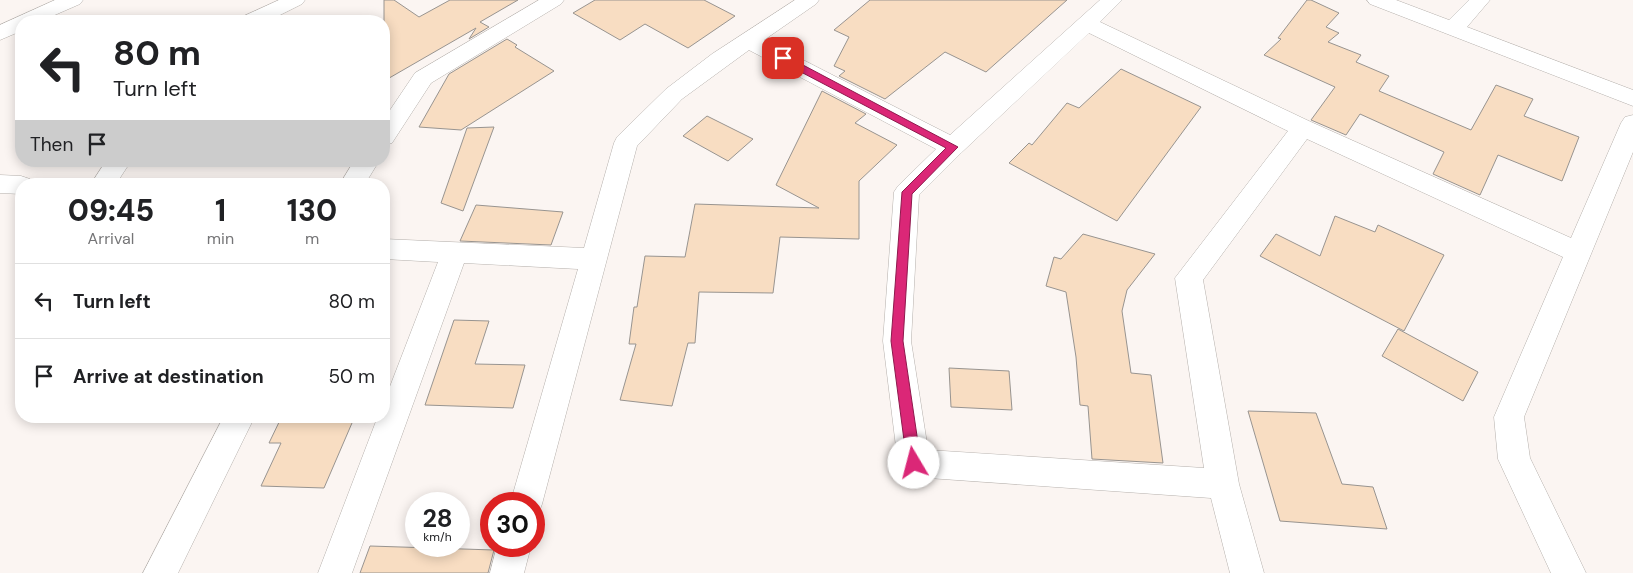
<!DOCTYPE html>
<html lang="en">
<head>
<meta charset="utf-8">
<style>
	:root { --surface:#fff; --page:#f2f2f2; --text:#202124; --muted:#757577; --line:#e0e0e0 }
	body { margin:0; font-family:"DM Sans",sans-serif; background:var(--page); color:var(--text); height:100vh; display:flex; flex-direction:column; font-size:19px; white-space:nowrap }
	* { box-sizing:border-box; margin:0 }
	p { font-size:16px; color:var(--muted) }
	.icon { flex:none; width:28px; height:28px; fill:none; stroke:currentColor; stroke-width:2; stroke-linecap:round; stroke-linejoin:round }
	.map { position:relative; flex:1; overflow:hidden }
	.drawer { position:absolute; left:15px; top:178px; width:375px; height:245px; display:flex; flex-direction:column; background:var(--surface); border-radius:20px; box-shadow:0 2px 12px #0003 }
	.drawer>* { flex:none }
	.top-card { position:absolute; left:15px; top:15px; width:375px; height:152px; border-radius:20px; box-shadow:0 2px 12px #0003; background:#fff; color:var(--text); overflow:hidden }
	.speed { position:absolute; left:405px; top:492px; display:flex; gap:10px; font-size:25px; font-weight:700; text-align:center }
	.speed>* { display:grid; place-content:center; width:65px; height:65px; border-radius:50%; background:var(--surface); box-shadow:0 2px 12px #0003; line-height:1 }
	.speed small { font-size:12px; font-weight:400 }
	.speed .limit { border:8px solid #d22; background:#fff; color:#111 }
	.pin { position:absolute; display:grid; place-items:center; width:42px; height:42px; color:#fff; margin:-21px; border-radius:10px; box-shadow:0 2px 8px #0006 }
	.me { position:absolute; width:55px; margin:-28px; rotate:352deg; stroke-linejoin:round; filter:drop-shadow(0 0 4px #0008) }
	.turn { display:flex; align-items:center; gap:18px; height:105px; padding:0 15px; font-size:22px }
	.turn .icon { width:65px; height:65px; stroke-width:2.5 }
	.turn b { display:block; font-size:35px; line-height:42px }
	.then { display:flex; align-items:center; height:48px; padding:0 15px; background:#0003; gap:10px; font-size:19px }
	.eta { display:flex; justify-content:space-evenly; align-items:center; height:85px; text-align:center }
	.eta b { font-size:30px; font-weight:800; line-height:35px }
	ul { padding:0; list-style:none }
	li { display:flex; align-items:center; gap:15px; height:75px; padding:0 15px; border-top:1px solid var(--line) }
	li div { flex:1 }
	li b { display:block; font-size:19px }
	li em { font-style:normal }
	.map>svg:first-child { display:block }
	.building { fill:#f8ddc2; stroke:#989490 }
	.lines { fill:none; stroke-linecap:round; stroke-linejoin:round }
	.street-casing { stroke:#b5b0ac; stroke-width:1 }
	.street { fill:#fff; fill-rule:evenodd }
	.route { fill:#db2777; stroke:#8e194d }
</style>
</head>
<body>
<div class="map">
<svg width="1633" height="573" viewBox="0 0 1633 573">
	<rect width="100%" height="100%" fill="#fbf5f2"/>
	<g class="building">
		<polygon points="384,0 394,0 419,17 450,0 518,0 480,22 489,27 469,39 476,28 384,81"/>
		<polygon points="595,0 704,0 735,16 688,48 645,24 620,40 573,13"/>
		<polygon points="870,0 1067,0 986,72 945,52 885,99 839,76 845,71 834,66 849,37 834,30"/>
		<polygon points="1307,0 1311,0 1339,13 1326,27 1339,33 1328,42 1361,55 1356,62 1389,76 1379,91 1471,130 1496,85 1533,99 1524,116 1579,137 1562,181 1498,155 1480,195 1433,174 1444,152 1360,114 1346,135 1311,120 1335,87 1264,55 1281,39 1278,38"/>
		<polygon points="507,39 517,45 515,47 554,71 461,130 419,127 449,74"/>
		<polygon points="1121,69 1201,107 1117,221 1009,163 1029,143 1032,145 1067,103 1079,108"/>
		<polygon points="822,91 866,114 855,123 897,145 859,181 859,239 780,237 773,293 699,292 695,343 688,343 672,406 620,400 636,344 629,344 634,307 637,307 645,256 685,257 695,204 819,208 776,185"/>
		<polygon points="707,116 753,139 728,161 683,136"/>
		<polygon points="494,127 463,211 441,203 467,128"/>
		<polygon points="476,205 563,212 551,245 460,241"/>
		<polygon points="1335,216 1375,232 1378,225 1444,255 1404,331 1260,256 1276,234 1320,256"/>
		<polygon points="1083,234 1155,254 1127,290 1122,311 1131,373 1151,375 1163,463 1092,459 1088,406 1080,405 1076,357 1066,292 1046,286 1054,257 1061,259"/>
		<polygon points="454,320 489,321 475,364 525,365 513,408 425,405"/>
		<polygon points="1398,329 1478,372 1463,401 1382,356"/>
		<polygon points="949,368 1009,371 1012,410 951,407"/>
		<polygon points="1248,411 1316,413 1342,484 1373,487 1387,529 1280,521"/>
		<polygon points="282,416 355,416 324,488 261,486 281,443 269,443"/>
		<polygon points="370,546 494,550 488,573 360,573"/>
	</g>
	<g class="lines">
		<g class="street-casing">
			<g id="street">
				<polygon points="55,0 83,0 80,4 41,21 21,21 21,31 0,40 0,25"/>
				<polygon points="279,0 305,0 302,4 268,21 241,21 244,16"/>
				<polygon points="539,0 564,0 561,4 431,83 392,143 384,145 384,119 415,73"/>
				<path d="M795,0H819L816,4L764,40L950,135L1100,0H1122L1100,22L1311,122L1571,238L1621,123L1625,117L1633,115V152L1524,417L1530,458L1586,573H1551L1498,459L1494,417L1563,257L1307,139L1203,280L1239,484L1264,573H1230L1211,498L914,477L903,473L898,463L883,341L894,192L898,186L936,149L749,50L682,99L637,146L542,504L538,515L534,516V504H510L578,269L464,263L352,573H318L378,416H384V402L438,262L384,259V239L584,248L614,143L617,137L666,89L712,54ZM1089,33L1288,131L1175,278L1204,468L928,450L911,341L919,195L961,153Z"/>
				<polygon points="1367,0 1396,0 1449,20 1469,0 1490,0 1467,27 1633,90 1633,106 1370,4"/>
				<polygon points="106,161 131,161 116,184 91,184"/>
				<polygon points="354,161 379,161 365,184 340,184"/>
				<polygon points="0,175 21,176 30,179 33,184 21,184 21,194 0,193"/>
				<polygon points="224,416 255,416 178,573 143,573"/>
				<polygon points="497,546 531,546 524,573 490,573"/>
			</g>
		</g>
		<use href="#street" class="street"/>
	</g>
	<polygon class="route" points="780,56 786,56 958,147 912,194 903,341 921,463 919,467 914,469 909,467 907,463 891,341 902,192 946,148 780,61"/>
</svg>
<div class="speed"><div>28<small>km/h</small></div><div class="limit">30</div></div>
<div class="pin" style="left:783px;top:58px;background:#d93025"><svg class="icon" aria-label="arrive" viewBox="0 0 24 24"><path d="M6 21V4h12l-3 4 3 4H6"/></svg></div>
<svg class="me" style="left:914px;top:463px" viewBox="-20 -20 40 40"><circle r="19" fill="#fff"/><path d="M0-13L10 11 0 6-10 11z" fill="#db2777"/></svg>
<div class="top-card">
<div class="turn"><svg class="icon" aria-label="left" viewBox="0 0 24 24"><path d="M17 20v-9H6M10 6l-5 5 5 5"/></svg><div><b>80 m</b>Turn left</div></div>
<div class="then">Then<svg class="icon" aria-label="arrive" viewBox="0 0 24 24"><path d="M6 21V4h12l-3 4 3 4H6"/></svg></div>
</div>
<section class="drawer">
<div class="eta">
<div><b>09:45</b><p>Arrival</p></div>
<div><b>1</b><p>min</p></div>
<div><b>130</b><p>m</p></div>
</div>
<ul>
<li><svg class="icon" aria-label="left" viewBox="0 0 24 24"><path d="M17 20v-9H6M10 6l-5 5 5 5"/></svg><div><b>Turn left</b></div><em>80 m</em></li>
<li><svg class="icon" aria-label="arrive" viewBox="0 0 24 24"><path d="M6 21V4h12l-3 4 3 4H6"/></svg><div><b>Arrive at destination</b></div><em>50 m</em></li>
</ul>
</section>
</div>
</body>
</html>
